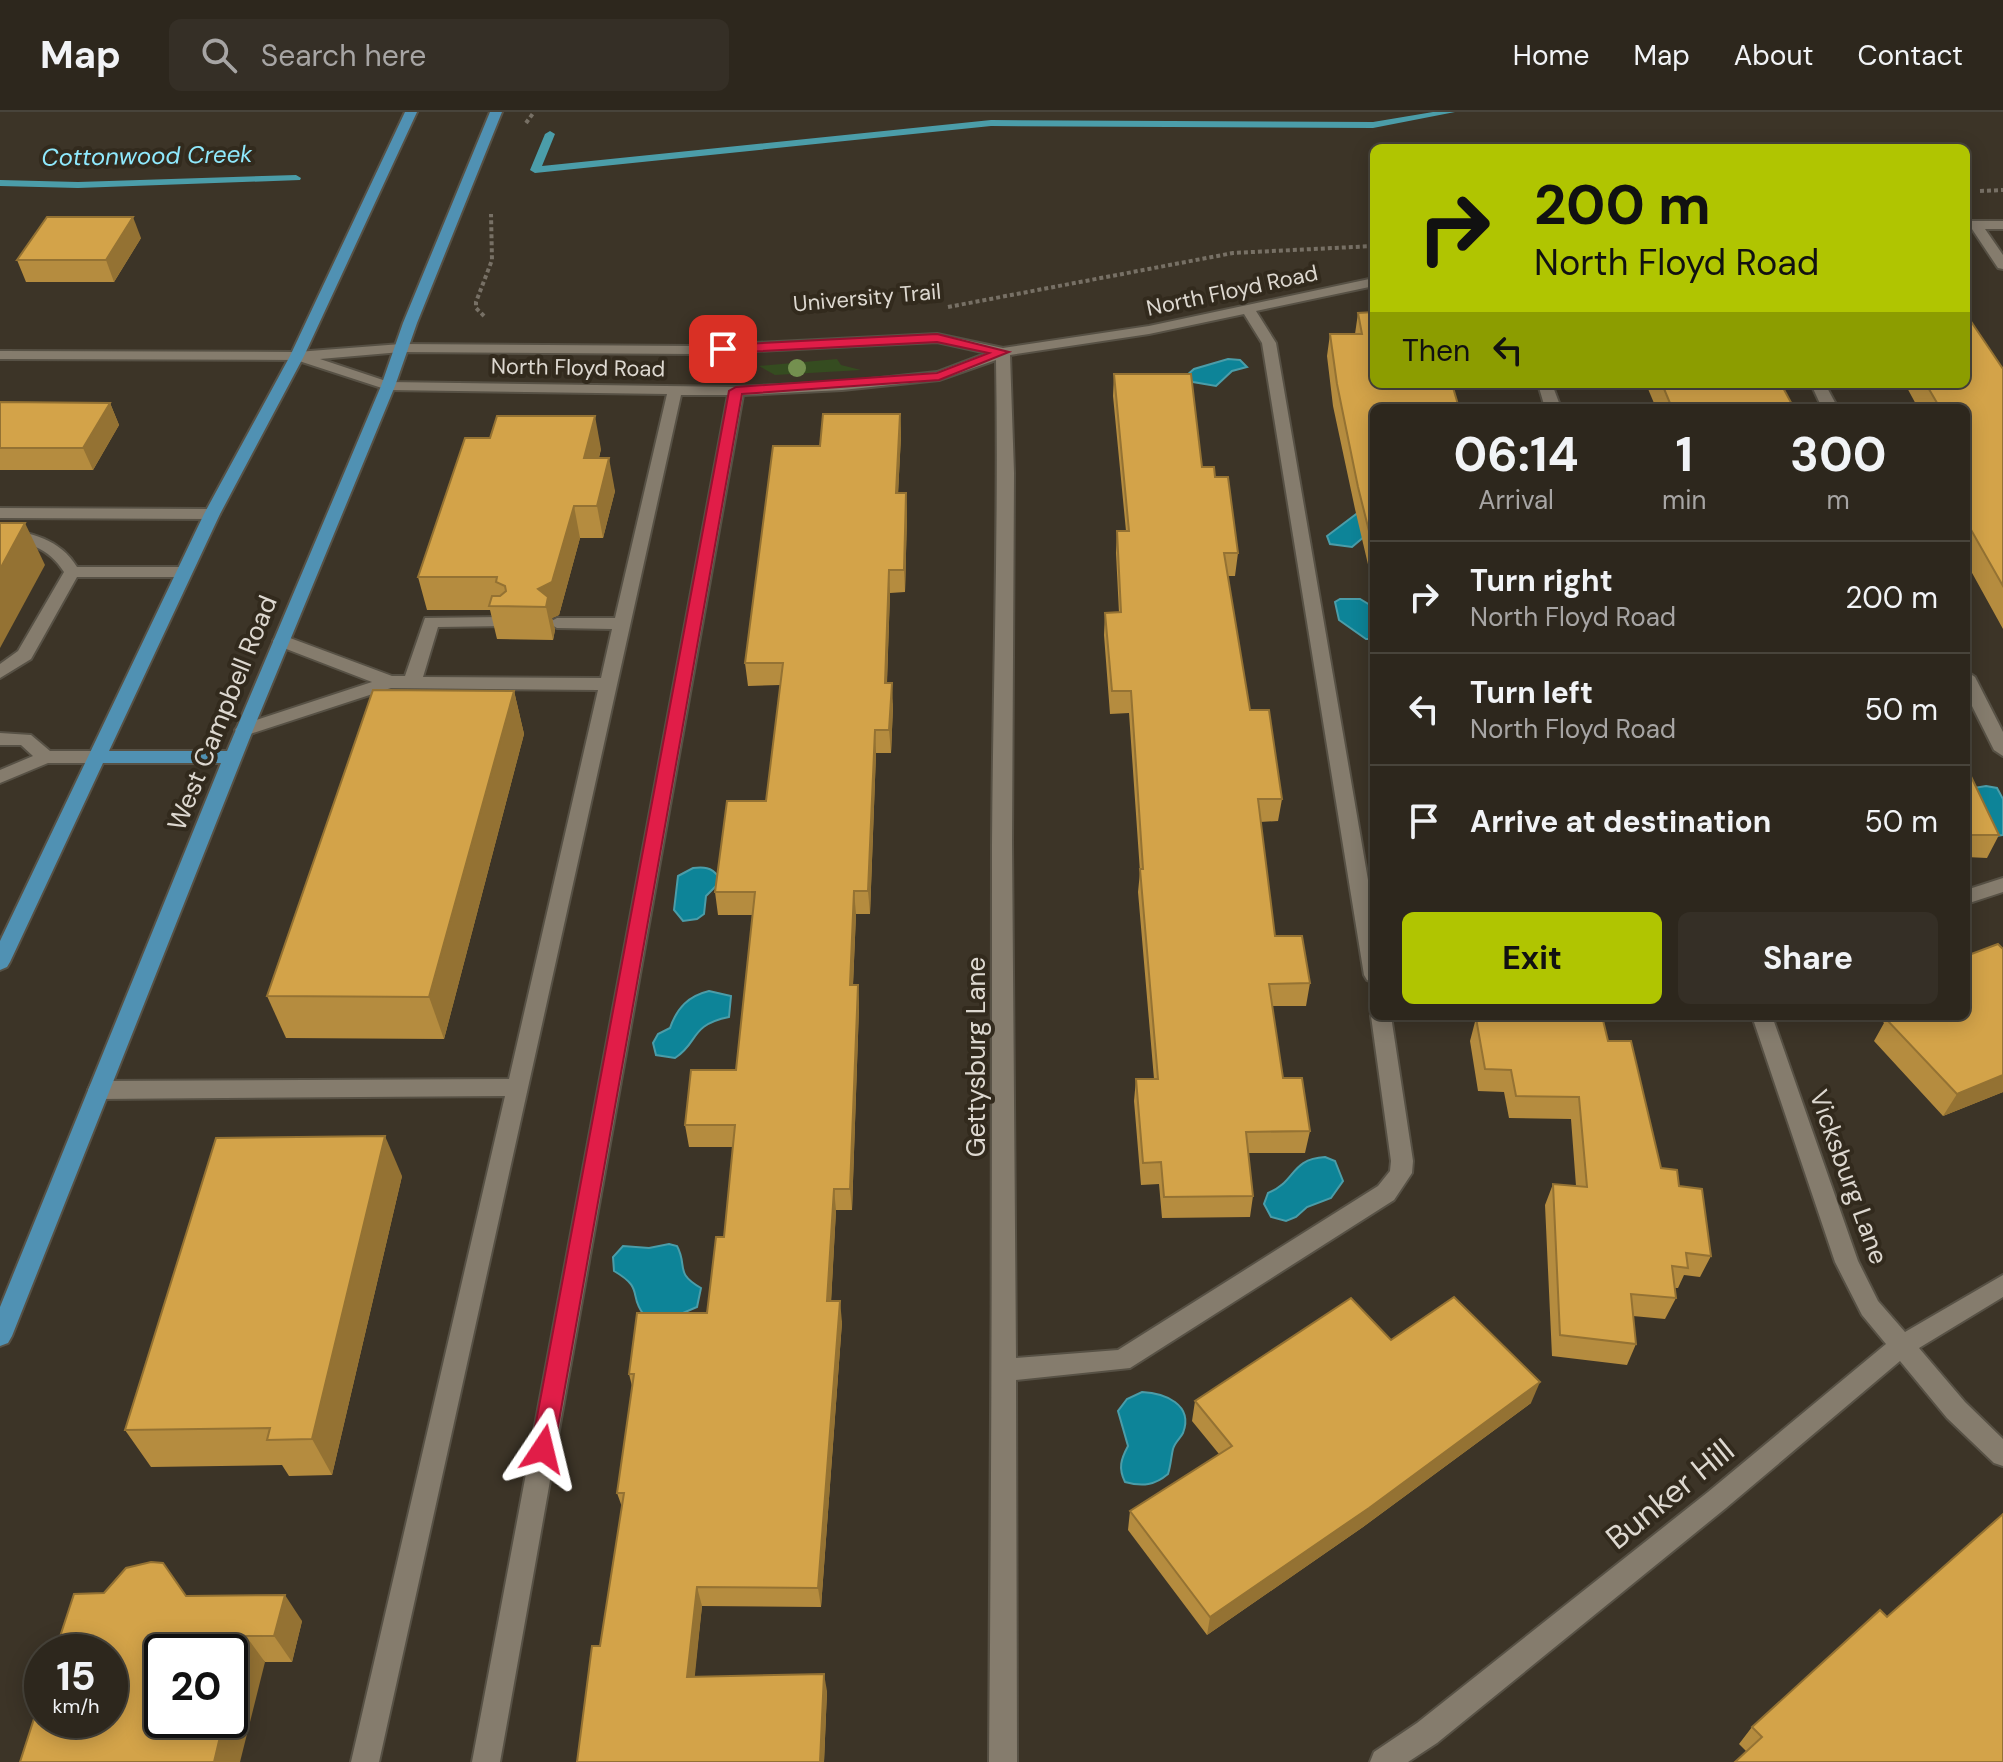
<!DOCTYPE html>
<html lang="en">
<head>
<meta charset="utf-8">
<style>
	:root { --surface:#2d271d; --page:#352f26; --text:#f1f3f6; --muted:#a7a5a4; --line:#48443b; --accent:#b0c501 }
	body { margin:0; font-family:"DM Sans",sans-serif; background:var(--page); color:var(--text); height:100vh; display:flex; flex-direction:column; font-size:30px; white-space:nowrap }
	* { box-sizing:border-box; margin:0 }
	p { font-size:26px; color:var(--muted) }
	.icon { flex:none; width:44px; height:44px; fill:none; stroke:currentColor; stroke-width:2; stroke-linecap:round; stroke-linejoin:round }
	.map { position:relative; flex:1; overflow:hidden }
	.sheet { position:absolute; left:1370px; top:292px; width:600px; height:616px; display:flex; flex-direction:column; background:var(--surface); border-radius:12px; box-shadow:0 4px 20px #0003,0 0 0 2px var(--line) }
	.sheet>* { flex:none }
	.guide { position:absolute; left:1370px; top:32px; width:600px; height:244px; border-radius:12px; box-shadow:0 4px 20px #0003,0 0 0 2px var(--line); background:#b0c501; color:#111; overflow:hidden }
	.speed { position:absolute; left:24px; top:1522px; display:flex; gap:16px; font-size:40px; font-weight:700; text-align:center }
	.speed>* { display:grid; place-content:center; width:104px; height:104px; border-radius:50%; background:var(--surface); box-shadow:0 4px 20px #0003,0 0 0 2px var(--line); line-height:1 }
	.speed small { font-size:20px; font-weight:400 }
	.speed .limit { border:4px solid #111; border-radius:12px; background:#fff; color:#111 }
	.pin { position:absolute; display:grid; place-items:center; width:68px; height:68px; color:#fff; margin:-34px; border-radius:16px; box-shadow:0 4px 12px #0006 }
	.me { position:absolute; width:88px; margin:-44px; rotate:10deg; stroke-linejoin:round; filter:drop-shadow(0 0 6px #0008) }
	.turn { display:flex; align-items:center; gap:28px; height:168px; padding:0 32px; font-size:36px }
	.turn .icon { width:104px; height:104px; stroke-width:2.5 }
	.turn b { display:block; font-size:56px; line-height:68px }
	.then { display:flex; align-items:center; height:76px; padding:0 32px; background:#0003; gap:16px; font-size:30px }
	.eta { display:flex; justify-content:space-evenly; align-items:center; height:136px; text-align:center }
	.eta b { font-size:48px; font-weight:700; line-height:56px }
	.cta { display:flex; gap:16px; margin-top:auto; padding:16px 32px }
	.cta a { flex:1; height:92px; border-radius:12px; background:var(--accent); color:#111; font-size:32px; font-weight:700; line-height:92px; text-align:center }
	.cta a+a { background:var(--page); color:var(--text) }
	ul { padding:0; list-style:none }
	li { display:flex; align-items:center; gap:24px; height:112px; padding:0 32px; border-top:2px solid var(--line) }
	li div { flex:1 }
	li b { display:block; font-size:30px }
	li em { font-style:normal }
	header { display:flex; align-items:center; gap:48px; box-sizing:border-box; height:112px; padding:0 40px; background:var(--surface); border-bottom:2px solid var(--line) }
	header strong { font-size:38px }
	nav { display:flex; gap:44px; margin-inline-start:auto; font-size:28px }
	.search { width:560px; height:72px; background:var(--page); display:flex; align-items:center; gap:20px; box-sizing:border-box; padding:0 28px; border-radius:12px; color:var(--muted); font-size:30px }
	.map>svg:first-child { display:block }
	.green { fill:#354c20 }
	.water { fill:#0d8498; stroke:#4b9da9; stroke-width:2 }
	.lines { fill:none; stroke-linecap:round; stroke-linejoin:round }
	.stream { fill:#4b9da9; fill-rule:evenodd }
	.minor-casing { stroke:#575145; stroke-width:4 }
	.major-casing { stroke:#575145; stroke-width:4 }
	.path { stroke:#777065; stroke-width:4; stroke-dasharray:4 3; stroke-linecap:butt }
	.minor { fill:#857c6d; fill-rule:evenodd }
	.major { fill:#5091b3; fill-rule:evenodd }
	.tree { fill:#74904f }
	.wall { fill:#b58c3f }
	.shaded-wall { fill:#947233 }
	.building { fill:#d3a349; stroke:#947233; stroke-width:2 }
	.route { fill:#e11d48; stroke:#92132f; stroke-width:2 }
	.labels { text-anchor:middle; stroke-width:8; stroke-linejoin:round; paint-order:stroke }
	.far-street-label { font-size:22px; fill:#ddd8d0; stroke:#322a1d }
	.far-water-label { font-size:24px; font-style:italic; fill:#8fe9fd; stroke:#322a1d }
	.street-label { font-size:26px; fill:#ddd8d0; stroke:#322a1d }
	.near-street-label { font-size:32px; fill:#ddd8d0; stroke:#322a1d }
</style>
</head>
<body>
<header>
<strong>Map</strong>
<div class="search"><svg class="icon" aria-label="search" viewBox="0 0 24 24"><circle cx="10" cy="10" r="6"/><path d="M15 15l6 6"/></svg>Search here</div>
<nav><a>Home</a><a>Map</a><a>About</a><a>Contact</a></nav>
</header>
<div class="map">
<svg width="2003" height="1650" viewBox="0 0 2003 1650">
	<rect width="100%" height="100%" fill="#3c3427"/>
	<polygon class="green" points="837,247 841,253 861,258 775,263 759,254"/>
	<g class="water">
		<polygon points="1228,247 1240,248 1247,255 1232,259 1216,274 1193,270 1186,264 1194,257"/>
		<polygon points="1359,400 1372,418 1352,435 1330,432 1327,424"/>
		<polygon points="1340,487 1360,487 1370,493 1369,502 1374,505 1374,527 1366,527 1339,508 1335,490"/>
		<polygon points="1986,674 1997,676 2003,687 2003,723 1996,724 1974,676"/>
		<path d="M693,756C704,755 711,755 718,764L717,773L706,784L704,802L697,807L683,809L674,798L678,764Z"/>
		<path d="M709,879L731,884L729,905C689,913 699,931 675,946L656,943L653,931L658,922L670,916C677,896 688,884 709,879Z"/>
		<path d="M1325,1045L1335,1049L1343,1069L1331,1086L1307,1095L1296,1105L1286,1109L1271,1105L1264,1092L1268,1081C1296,1070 1290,1047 1325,1045Z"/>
		<path d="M669,1132L677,1134C688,1154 674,1161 701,1176L697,1195L683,1201L644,1203C628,1183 645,1177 614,1159L613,1145L623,1134L649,1136Z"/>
		<path d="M1142,1280C1164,1281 1194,1292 1183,1321C1180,1327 1175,1330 1173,1337C1171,1345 1171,1353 1168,1362C1155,1373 1143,1375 1125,1370C1118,1356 1121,1347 1128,1334L1118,1299L1127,1287Z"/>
	</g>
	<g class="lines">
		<g class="stream">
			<polygon points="1433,0 1455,0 1373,16 991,14 535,61 530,58 545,22 550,19 555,22 542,54 991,8 1373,10"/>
			<polygon points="296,63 301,66 300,68 78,76 0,74 0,68 78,70"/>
		</g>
		<g class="minor-casing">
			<g id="minor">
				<polygon points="1966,109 2003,109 2003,117 1985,117 2003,143 2003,157 1998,156 1972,117 1966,117"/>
				<path d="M1374,166V174L1256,199L1276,231L1374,803V871L1367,868L1364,863L1262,231L1244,202L1149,222L1010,243L1014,361L1012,730L1016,1246L1118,1238L1378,1074L1390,1059L1391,1049L1371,904L1374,898V904H1391L1413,1049L1412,1061L1394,1088L1130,1256L1016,1268L1017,1650H989C992,1345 992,1039 992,734C993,572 999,410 996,248L939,268L842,278L743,283L500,1650H472L728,283H681L379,1650H351L505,984L99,987L91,984L88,978L91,972L99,969L509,967L598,578L391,576L244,624L235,618L238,614L372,570L276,533L273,529L276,525L282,523L392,564H405L425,506L502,505L511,510L508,514L438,515L423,565L601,566L612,517L557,516L548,511L557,506H615L667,282L388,278L296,248L0,247V239L297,240L401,232L694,234L937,222L1003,236L1149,214ZM937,230L987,241L937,260L842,270L736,275L389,270L320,247L401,240L694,242Z"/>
				<polygon points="1538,272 1552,272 1561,296 1545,296"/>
				<polygon points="1811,272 1825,272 1838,296 1822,296"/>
				<polygon points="0,396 212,397 220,402 212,407 0,406"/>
				<path d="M0,417C31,420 60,427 77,455H184L192,460L184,465H77L31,547L0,566V552L18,539L64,460C49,436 27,429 0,427Z"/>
				<polygon points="1966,559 1975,565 2003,620 2003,644 1994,638 1966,582"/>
				<polygon points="0,621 31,623 50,639 97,639 106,645 97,651 48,651 0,671 0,658 33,644 21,633 0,633"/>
				<polygon points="2003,766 2003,780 1966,792 1966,778"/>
				<polygon points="1752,904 1772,904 1858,1149 1878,1189 1905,1220 2003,1163 2003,1185 1919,1236 1965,1290 2003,1327 2003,1354 1994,1351 1947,1306 1900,1249 1726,1396 1437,1631 1408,1650 1370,1650 1374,1640 1417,1611 1708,1380 1886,1232 1862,1203 1835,1150"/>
			</g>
		</g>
		<g class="major-casing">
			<polygon id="major" points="405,0 417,0 304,244 220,402 109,639 227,639 381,274 403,211 490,0 502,0 417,211 395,274 253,618 12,1224 8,1231 0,1234 0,1195 221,651 103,651 10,850 7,855 0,858 0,829 204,402 290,244"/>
		</g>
		<g class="path">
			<polyline points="526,11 534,0"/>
			<polyline points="1980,79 2003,78"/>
			<polyline points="948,195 1233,141 1374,134"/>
			<polyline points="484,204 476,196 476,190 492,148 491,102"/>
		</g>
		<use href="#minor" class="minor"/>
		<use href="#major" class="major"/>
	</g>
	<circle class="tree" cx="797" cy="256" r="9"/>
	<g class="wall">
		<polygon points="141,126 114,170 26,170 17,148"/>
		<polygon points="1358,201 1374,272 1460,272 1459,276 1454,276 1374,296 1374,478 1355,397 1333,294 1327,244 1330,222 1355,222"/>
		<polygon points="2003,257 2003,517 1966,450 1966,296 1918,296 1905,272 1966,272"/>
		<polygon points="1114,262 1202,355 1215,365 1238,441 1235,464 1227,464 1250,598 1282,687 1278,709 1260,710 1275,824 1310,871 1306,894 1272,894 1283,966 1310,1019 1305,1041 1248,1041 1253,1084 1250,1105 1162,1106 1159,1072 1141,1073 1134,989 1136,967 1154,967 1138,780 1140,760 1129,601 1110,602 1104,523 1105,501 1119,501 1116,441 1117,419 1126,419 1113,284"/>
		<polygon points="1646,272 1781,272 1794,296 1656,296"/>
		<polygon points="0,290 110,291 119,313 93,358 0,358"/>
		<polygon points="900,302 901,324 898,381 906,381 907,403 905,480 890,481 887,571 893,594 891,641 876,641 870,802 856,802 853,873 858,873 859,895 852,1098 836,1098 831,1189 842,1210 821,1495 702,1494 694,1565 827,1579 824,1650 577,1650 600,1534 622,1395 617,1381 632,1274 629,1262 707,1201 724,1125 733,1035 689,1035 685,1013 736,958 753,803 718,803 715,780 766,689 780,573 748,574 745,551 820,334"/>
		<polygon points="601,337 599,346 615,379 603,426 580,426 559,503 552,506 555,518 553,528 497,527 490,498 427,498 418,465"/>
		<polygon points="514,579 524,622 444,927 286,926 267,884"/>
		<polygon points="1966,654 1999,723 1987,746 1966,745"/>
		<polygon points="1501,904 1602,904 1608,929 1661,1056 1679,1074 1711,1144 1700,1165 1684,1163 1678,1176 1674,1176 1676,1186 1665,1207 1633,1204 1636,1232 1627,1253 1552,1244 1545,1093 1553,1072 1576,1074 1571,1007 1509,1006 1504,980 1478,979 1470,929 1476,906 1501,907"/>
		<polygon points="1878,904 1966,904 2003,980 1943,1004 1874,929 1884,911"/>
		<polygon points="402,1064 332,1363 289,1364 282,1353 151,1355 125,1318"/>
		<polygon points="1391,1228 1531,1291 1363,1415 1207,1523 1128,1418 1130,1399 1219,1342 1192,1309 1195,1289"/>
		<polygon points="2003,1402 1747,1640 1739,1632 1752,1615 1887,1505"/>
		<polygon points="187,1484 302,1509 292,1550 265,1550"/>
	</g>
	<g class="shaded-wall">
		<polygon points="133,105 141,126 114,170 106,148"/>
		<polygon points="110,291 119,313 93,358 83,336"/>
		<polygon points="900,302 901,324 897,403 896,381"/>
		<polygon points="595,304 601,337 590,378 584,346"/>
		<polygon points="609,346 615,379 603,426 597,394"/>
		<polygon points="906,381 907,403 905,480 904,458"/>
		<polygon points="574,394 580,426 559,503 552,506 555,518 553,528 546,495 538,477"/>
		<polygon points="25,411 45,453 0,536 0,457"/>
		<polygon points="889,458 890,481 886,594 885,571"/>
		<polygon points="892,571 893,594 891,641 889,618"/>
		<polygon points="514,579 524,622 444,927 429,885"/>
		<polygon points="875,618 876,641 870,802 868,779"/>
		<polygon points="854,779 856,802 852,895 850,873"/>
		<polygon points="858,873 859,895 852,1098 850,1077"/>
		<polygon points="2003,963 2003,980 1943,1004 1957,982"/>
		<polygon points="385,1024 402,1064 332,1363 312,1327"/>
		<polygon points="834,1077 836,1098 830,1210 827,1189"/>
		<polygon points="840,1189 842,1210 821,1495 818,1476"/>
		<polygon points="1540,1270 1531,1291 1363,1415 1207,1523 1210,1505"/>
		<polygon points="697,1475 702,1494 693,1582 687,1565"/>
		<polygon points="285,1483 302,1509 292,1550 274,1524"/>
		<polygon points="246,1524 265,1550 240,1650 214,1650 224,1608 230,1608 230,1587"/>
		<polygon points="824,1562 827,1579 824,1650 820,1650"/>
	</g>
	<g class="building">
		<polygon points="47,105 133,105 106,148 17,148"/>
		<polygon points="1374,200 1374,272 1452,272 1459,296 1374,296 1374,439 1358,375 1337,272 1330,222 1362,222 1358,201"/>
		<polygon points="1966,202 2003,257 2003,474 1966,409 1966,296 1940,296 1926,272 1966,272"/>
		<polygon points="1114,262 1191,262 1202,355 1214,355 1215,365 1228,365 1238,441 1224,441 1250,598 1269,598 1282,687 1258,687 1275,824 1302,824 1310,871 1269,872 1283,966 1302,966 1310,1019 1246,1020 1253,1084 1164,1085 1161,1050 1143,1051 1136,967 1158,967 1140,757 1143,757 1131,579 1112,579 1105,501 1121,500 1117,419 1129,419"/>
		<polygon points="1662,272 1781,272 1794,296 1672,296"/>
		<polygon points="0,290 110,291 83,336 0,336"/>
		<polygon points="823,302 900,302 896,381 906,381 904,458 889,458 885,571 892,571 889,618 875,618 868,779 854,779 850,873 858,873 850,1077 834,1077 827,1189 840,1189 818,1476 697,1475 687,1565 824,1562 820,1650 577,1650 592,1534 600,1534 624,1381 617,1381 634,1262 629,1262 637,1201 707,1201 716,1125 724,1125 735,1013 685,1013 691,958 736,958 755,780 715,780 727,689 766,689 783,551 745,551 773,334 820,334"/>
		<polygon points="497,304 595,304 584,346 609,346 597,394 574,394 552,470 538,477 548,485 546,495 489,494 492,484 500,484 506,479 505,474 496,470 497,465 418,465 465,326 490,326"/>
		<polygon points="0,411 25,411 0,457"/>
		<polygon points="373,578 514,579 429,885 267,884"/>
		<polygon points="1966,654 1999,723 1966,723"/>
		<polygon points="1998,832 2003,837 2003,963 1957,982 1886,907 1894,904 1966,904 1966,844"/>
		<polygon points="1512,904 1602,904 1608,929 1631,929 1661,1056 1677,1058 1679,1074 1702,1077 1711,1144 1686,1141 1688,1156 1672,1154 1676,1186 1631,1182 1636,1232 1560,1223 1553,1072 1587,1075 1579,985 1516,984 1511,958 1485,957 1476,906 1513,907"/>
		<polygon points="385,1024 312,1327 267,1328 270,1316 125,1318 216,1026"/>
		<polygon points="1454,1185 1540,1270 1369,1396 1210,1505 1130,1399 1232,1334 1195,1289 1351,1186 1391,1228"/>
		<polygon points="2003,1402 2003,1650 1735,1650 1762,1625 1752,1615 1880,1498 1887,1505"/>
		<polygon points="151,1450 163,1451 186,1484 285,1483 274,1524 246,1524 230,1587 230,1540 162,1540 162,1608 224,1608 214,1650 20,1650 42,1582 42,1608 110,1608 110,1540 55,1540 74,1482 104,1481 126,1456"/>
	</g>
	<polygon class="route" points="937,222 1009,240 939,268 742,282 554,1337 551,1344 543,1347 535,1344 531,1337 729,279 736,275 937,261 989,241 937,230 723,241 716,237 723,233"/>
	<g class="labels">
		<g class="far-street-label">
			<text transform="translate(1232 178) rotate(-12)" y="8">North Floyd Road</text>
			<text transform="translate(867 185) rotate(-5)" y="8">University Trail</text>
			<text transform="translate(578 255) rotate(1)" y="8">North Floyd Road</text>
		</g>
		<g class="far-water-label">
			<text transform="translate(147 44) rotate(-1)" y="8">Cottonwood Creek</text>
		</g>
		<g class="street-label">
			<text transform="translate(222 601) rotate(-68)" y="9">West Campbell Road</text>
			<text transform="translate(976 945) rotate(-90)" y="9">Gettysburg Lane</text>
			<text transform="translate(1849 1065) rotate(70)" y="9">Vicksburg Lane</text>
		</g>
		<g class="near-street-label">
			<text transform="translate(1670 1382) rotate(-39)" y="11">Bunker Hill</text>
		</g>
	</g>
</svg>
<div class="speed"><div>15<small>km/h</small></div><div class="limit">20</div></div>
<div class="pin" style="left:723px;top:237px;background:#d93025"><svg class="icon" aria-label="arrive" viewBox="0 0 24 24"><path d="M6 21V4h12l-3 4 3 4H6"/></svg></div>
<svg class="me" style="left:543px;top:1337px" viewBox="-20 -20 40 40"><path d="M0-17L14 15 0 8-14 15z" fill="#e11d48" stroke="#fff" stroke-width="4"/></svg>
<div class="guide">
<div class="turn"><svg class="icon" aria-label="right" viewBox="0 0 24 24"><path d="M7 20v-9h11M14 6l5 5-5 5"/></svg><div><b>200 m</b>North Floyd Road</div></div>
<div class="then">Then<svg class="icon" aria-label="left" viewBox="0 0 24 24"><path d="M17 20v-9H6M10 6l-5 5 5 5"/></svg></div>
</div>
<section class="sheet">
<div class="eta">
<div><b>06:14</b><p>Arrival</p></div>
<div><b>1</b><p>min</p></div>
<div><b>300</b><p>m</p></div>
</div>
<ul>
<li><svg class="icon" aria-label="right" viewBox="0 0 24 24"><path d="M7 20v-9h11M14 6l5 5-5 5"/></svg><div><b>Turn right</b><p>North Floyd Road</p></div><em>200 m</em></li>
<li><svg class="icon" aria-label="left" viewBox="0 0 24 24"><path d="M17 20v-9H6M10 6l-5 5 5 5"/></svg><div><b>Turn left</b><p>North Floyd Road</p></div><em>50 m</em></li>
<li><svg class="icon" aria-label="arrive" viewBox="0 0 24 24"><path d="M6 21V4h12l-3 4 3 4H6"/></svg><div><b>Arrive at destination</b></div><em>50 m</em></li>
</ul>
<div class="cta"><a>Exit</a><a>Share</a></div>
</section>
</div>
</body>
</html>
